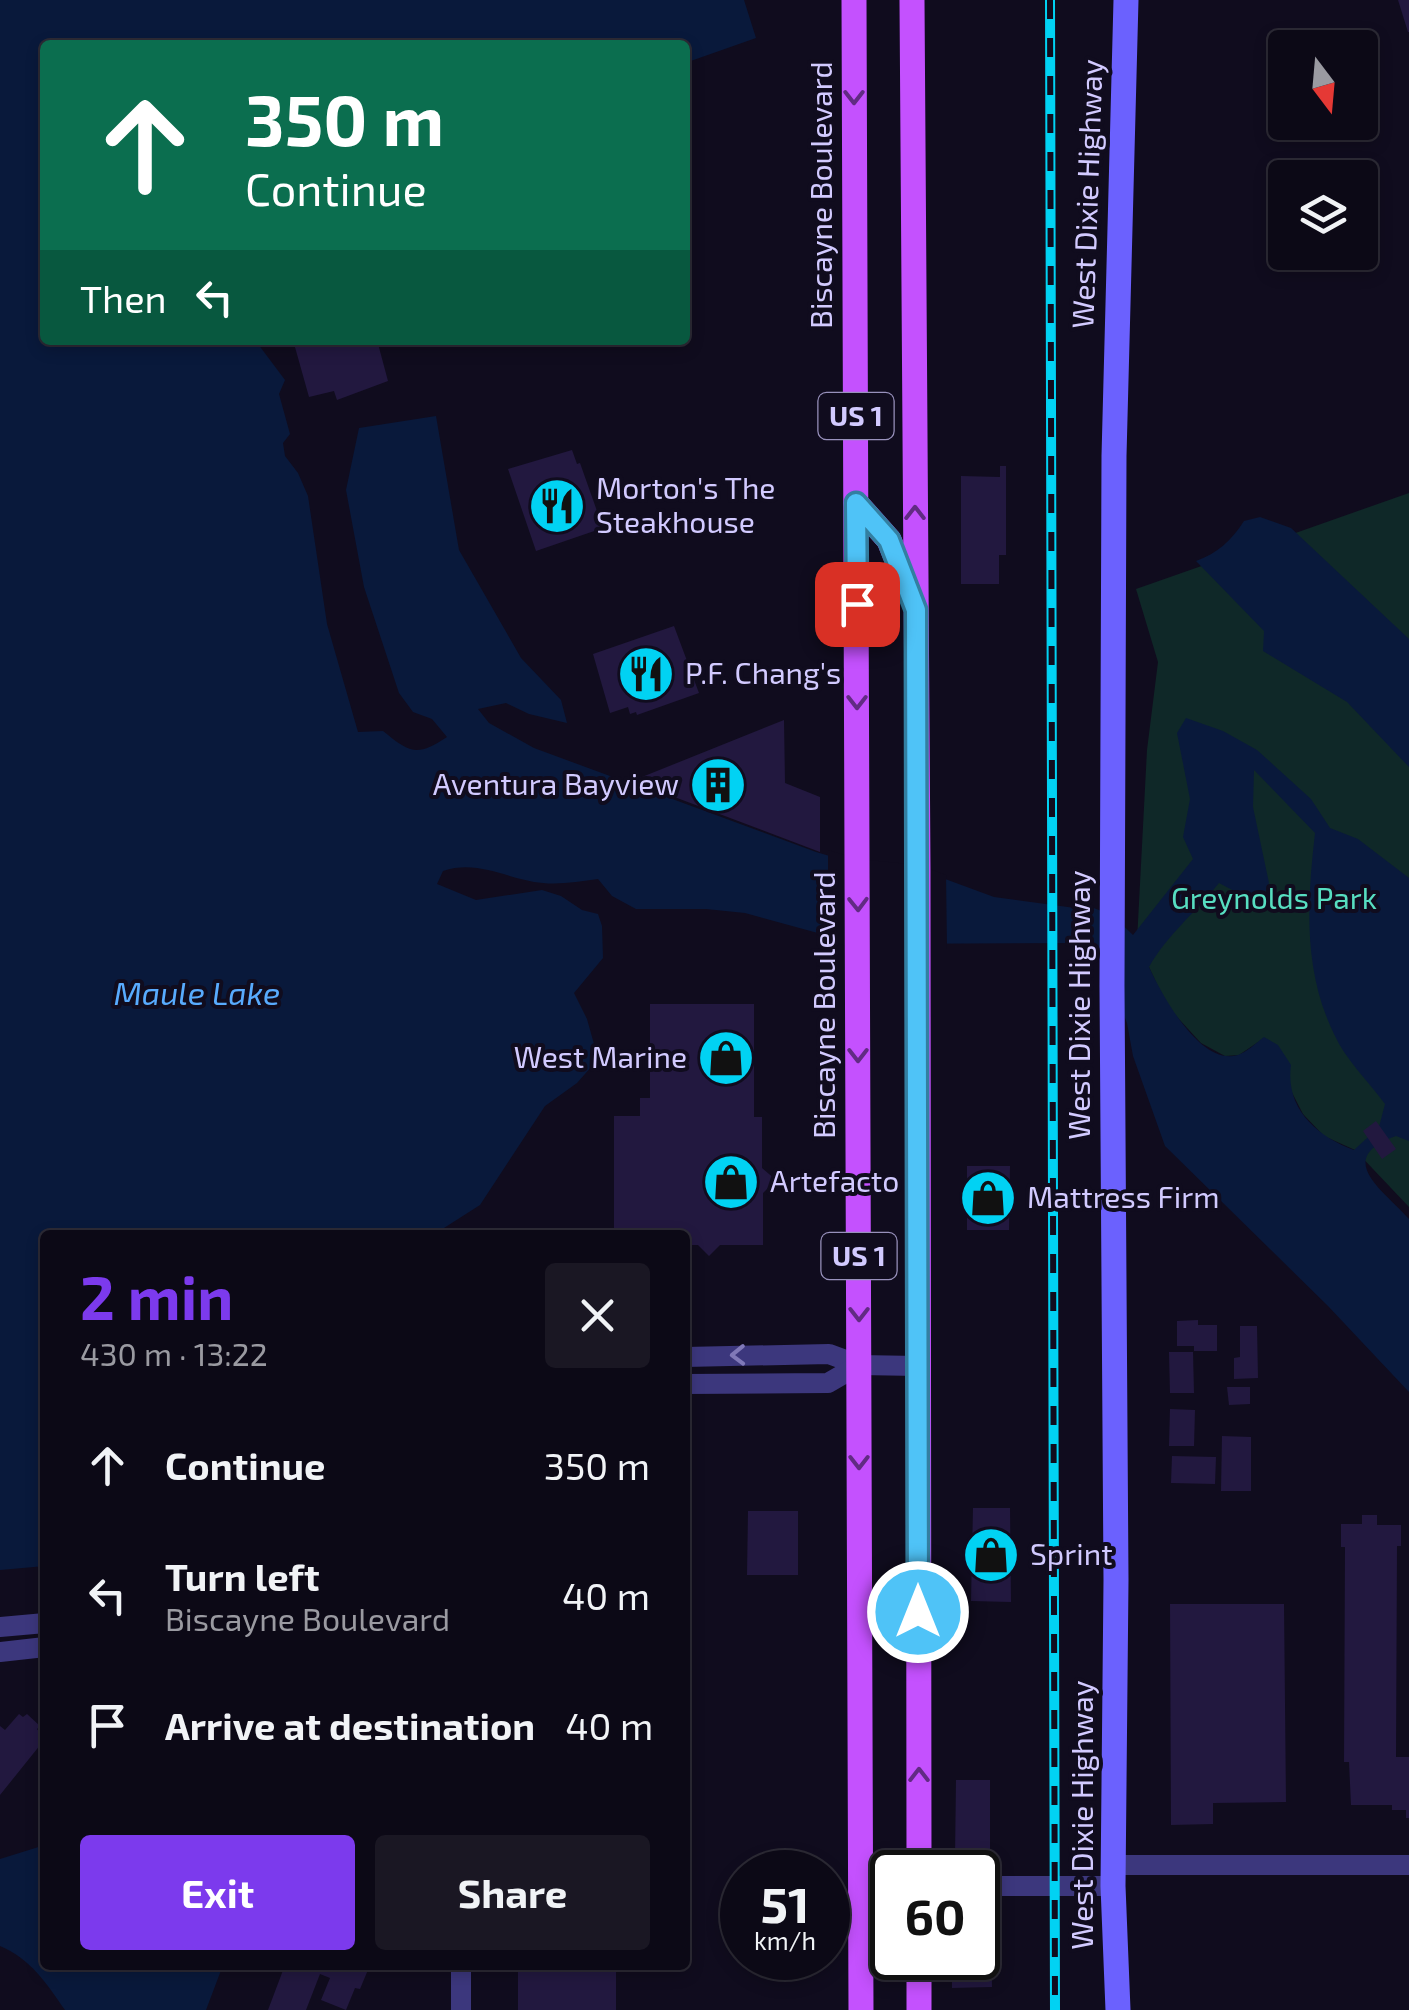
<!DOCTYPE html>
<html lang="en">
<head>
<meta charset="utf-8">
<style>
	:root { --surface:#0c0916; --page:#1a1723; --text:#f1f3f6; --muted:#9a9aa1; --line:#2c2a35; --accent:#7c3aed }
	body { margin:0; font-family:"Exo 2",sans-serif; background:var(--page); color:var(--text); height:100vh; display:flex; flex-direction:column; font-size:38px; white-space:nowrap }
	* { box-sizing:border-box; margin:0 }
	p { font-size:32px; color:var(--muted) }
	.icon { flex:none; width:55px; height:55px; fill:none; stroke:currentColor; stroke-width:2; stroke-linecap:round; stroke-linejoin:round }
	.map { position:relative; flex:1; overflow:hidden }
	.details { position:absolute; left:40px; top:1230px; width:650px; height:740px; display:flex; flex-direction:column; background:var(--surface); border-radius:10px; box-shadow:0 5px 15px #0003,0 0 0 2px var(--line) }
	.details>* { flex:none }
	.hud { position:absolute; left:40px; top:40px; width:650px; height:305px; border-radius:10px; box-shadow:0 5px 15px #0003,0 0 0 2px var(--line); background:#0b6e4f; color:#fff; overflow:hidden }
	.needle { width:65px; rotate:164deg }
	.fabs { position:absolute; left:1268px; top:30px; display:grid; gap:20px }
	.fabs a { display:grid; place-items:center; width:110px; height:110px; border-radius:10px; background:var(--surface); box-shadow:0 5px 15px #0003,0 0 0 2px var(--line); font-size:50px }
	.speed { position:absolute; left:720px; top:1850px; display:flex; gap:20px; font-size:50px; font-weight:700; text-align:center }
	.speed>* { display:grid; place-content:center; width:130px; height:130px; border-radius:50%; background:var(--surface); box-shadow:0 5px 15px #0003,0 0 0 2px var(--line); line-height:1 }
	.speed small { font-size:25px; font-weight:400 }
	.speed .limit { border:5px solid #111; border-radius:15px; background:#fff; color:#111 }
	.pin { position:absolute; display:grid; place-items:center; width:85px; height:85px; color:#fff; margin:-42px; border-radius:20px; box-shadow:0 5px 15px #0006 }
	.me { position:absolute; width:110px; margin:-55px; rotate:0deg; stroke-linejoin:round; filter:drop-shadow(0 0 8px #0008) }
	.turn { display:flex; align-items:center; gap:35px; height:210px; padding:0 40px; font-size:45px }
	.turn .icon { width:130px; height:130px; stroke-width:2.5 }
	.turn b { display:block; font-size:70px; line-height:85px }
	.then { display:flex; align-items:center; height:95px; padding:0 40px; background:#0003; gap:20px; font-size:38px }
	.round { display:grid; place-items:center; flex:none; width:105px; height:105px; border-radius:10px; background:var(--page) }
	.overview { display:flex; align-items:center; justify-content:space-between; height:170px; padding:0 40px }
	h1 { font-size:60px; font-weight:700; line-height:75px; color:var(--accent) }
	.button { display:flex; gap:20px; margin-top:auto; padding:20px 40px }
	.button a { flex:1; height:115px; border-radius:10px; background:var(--accent); color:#fff; font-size:40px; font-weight:700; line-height:115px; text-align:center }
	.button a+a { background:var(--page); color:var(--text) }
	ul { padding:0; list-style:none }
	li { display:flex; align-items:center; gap:30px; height:130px; padding:0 40px }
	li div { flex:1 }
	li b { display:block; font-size:38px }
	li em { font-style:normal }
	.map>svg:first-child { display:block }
	.green { fill:#0f2828 }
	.water { fill:#09193b; fill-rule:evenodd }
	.pier { fill:#100c1e }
	.building { fill:#22183f }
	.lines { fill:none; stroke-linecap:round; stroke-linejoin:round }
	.street { stroke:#3c377d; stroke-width:20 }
	.secondary { stroke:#6b61fe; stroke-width:25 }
	.primary { stroke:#c451fe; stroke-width:25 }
	.rail-casing { stroke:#01d2f3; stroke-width:10 }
	.rail { stroke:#100c1e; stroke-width:6; stroke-dasharray:19; stroke-linecap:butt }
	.oneway { stroke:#612b83 }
	.oneway2 { stroke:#8079b8 }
	.route-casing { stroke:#337fa1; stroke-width:25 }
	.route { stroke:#4fc3f7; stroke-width:18 }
	.labels { text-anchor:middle; stroke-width:8; stroke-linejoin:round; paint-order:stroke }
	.shield { fill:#100c1e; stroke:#9891bc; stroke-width:2.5 }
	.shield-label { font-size:28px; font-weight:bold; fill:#d2caff }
	.street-label { font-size:30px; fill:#d2caff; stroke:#100c1e }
	.poi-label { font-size:30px; fill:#d2caff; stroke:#100c1e; text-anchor:start }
	.park-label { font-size:30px; fill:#57dec1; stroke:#100c1e }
	.water-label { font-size:32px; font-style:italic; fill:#58abfe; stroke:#100c1e }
</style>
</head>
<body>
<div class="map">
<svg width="1409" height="2010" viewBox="0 0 1409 2010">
	<rect width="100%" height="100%" fill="#100c1e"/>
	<polygon class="green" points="1409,493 1409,1207 1355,1150 1324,1136 1303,1114 1264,1038 1239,1055 1225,1056 1201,1043 1167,1006 1137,941 1147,750 1158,662 1136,589"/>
	<g class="water">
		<path d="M0,0H744L756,38L685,63V45H45V340H255L285,380L279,394L290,434L283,443L285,456L298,473L308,496L327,624L358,732L383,731C410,753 417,757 447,737L432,719L413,712L399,693L364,587L346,490L359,428L436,416L459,550L521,658L561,700L567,723L529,714L506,703L478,709L489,723L534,748L816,852L857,864L918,869L994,897L1075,908L1091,907L1112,915L1133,935L1193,859L1183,837L1190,799L1177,733L1186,718L1223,731L1257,750L1311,799L1330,828L1358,839L1409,878V1141L1396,1136C1332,1159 1385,1191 1409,1219V1392L1328,1306L1165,1146L1133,1056L1127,1023L1112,986L1100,959L1079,943L858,944L745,913L706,909H636L612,896L598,879C580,881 561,885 543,883C508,880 479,859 443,871L437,884L476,900L542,890L561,896L582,910L598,914L602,926L603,958L574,993L587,1019L594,1044L592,1066L577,1083L545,1106L480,1205L433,1235H45V1566L0,1570ZM1254,770L1315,833C1307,902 1303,970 1334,1034C1345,1059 1369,1082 1385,1104L1379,1127L1354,1150C1316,1136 1285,1108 1291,1065L1278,1045L1264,1037C1256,1043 1247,1052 1238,1055C1200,1067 1161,993 1149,967C1167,935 1196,912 1219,883L1238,893L1257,911L1269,883L1253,807Z"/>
		<path d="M1260,517L1291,528L1409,639V767L1347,702L1263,651L1264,631L1196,561C1218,553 1231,541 1244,521Z"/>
		<path d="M45,1845V1965H223L206,2010H65C47,1984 30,1958 0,1946V1859Z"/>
	</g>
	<polygon class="pier" points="828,850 858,859 919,865 946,875 947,949 858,949 828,941"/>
	<g class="building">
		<polygon points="1398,0 1409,0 1409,32 1408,32"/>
		<polygon points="293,340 377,340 388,381 337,400 334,391 309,397"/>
		<polygon points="572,450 577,464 580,463 603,528 536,551 508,469"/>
		<polygon points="1000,466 1006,466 1006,555 999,555 999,584 961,584 961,476 1000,477"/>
		<polygon points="674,626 699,693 637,715 636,712 630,714 628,707 610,713 593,654"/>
		<polygon points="784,720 785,783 820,797 820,852 632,781"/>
		<polygon points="650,1004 754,1004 754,1117 762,1117 762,1168 776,1180 763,1193 763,1245 720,1245 709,1256 698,1245 685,1245 685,1235 614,1235 614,1116 640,1116 640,1098 650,1098"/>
		<polygon points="1376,1121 1396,1149 1382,1159 1363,1131"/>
		<polygon points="967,1166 1010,1166 1009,1230 967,1230"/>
		<polygon points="1198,1320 1198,1325 1217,1325 1217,1351 1194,1351 1194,1346 1177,1346 1177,1321"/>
		<polygon points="1240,1326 1257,1326 1258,1378 1234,1379 1234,1358 1240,1357"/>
		<polygon points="1169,1352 1193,1352 1194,1393 1170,1393"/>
		<polygon points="1227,1387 1250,1387 1250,1404 1229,1405"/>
		<polygon points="1170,1409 1195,1410 1194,1446 1169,1446"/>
		<polygon points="1222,1436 1251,1437 1251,1491 1221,1491"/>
		<polygon points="1172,1456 1216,1457 1215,1484 1171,1483"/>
		<polygon points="973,1508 1010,1508 1011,1602 971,1601"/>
		<polygon points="748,1511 798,1511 798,1575 747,1575"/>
		<polygon points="1362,1515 1377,1515 1377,1525 1401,1525 1401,1546 1397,1546 1396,1757 1409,1757 1409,1818 1406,1818 1406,1810 1392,1810 1392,1805 1351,1805 1349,1762 1344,1762 1345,1547 1341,1547 1341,1524 1362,1524"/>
		<polygon points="1170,1604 1284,1604 1286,1802 1213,1803 1213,1824 1171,1825"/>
		<polygon points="19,1714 23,1717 27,1714 40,1726 37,1729 45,1739 0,1795 0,1726 5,1730"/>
		<polygon points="956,1780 990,1780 990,1858 955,1858"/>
		<polygon points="978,1923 991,1923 992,1987 952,1988 952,1958 978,1958"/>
		<polygon points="285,1965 329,1968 330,1965 370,1965 360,1989 355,1988 346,2010 321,2000 330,1978 320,1974 306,2010 268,2010"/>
		<rect x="518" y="1965" width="98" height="45"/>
	</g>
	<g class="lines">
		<g class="street">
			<polyline points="685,1357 829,1354 859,1365 918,1366"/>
			<polyline points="685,1384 828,1383 859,1365"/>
			<polyline points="0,1627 45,1623"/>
			<polyline points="0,1652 45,1647"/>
			<polyline points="1113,1865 1409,1865"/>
			<polyline points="978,1886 1113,1886"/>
			<polyline points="461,1965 461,2010"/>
		</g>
		<polyline class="secondary" points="1118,2010 1113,1886 1116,1580 1112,986 1114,456 1126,0"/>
		<g class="primary">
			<polyline points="854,0 861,2010"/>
			<polyline points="912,0 918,869 919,1872"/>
			<polyline points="856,503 889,540 908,587"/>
			<polyline points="919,2010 919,1958"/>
		</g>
		<g class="rail-casing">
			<polyline id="rail" points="1050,0 1055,2010"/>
		</g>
		<use href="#rail" class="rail"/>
	</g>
	<defs><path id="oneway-chevron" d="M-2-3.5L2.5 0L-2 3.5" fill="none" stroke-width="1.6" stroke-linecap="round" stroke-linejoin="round" transform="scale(2.5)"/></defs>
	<g class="oneway">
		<use href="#oneway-chevron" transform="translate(854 97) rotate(90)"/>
		<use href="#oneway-chevron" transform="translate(915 513) rotate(-90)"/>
		<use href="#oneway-chevron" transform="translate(857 702) rotate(90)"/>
		<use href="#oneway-chevron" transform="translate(858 904) rotate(89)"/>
		<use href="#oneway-chevron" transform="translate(858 1055) rotate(90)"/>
		<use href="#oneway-chevron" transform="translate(859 1314) rotate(90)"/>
		<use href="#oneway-chevron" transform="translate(859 1462) rotate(90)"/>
		<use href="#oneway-chevron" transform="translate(919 1775) rotate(-90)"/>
	</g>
	<use class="oneway2" href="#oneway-chevron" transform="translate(738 1355) rotate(179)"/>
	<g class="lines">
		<g class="route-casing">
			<polyline id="route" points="857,604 856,503 889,540 916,610 918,1612"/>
		</g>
		<use href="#route" class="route"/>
	</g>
	<defs>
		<g id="restaurant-disc" transform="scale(2.875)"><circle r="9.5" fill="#01d2f3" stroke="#100c1e"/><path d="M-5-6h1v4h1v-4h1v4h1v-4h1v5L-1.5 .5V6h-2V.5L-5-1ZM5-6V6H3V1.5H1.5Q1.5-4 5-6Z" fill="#111"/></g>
		<g id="building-disc" transform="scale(2.875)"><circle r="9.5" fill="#01d2f3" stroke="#100c1e"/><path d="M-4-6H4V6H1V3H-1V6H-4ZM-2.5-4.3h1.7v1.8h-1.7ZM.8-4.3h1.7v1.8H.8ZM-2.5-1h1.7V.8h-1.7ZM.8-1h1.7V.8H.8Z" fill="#111"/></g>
		<g id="shop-disc" transform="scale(2.875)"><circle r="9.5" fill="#01d2f3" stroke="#100c1e"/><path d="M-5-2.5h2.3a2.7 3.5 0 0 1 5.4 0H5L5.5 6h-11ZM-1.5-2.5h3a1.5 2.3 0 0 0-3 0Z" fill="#111"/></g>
	</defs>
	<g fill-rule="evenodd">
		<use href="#restaurant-disc" x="557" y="506"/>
		<use href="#restaurant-disc" x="646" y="674"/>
		<use href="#building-disc" x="718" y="785"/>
		<use href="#shop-disc" x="726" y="1058"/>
		<use href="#shop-disc" x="731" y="1182"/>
		<use href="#shop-disc" x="988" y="1198"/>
		<use href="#shop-disc" x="991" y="1555"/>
	</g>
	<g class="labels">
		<g class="shield">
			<rect x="818.5" y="393" width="75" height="46" rx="8"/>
			<rect x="821.5" y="1233" width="75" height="46" rx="8"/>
		</g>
		<g class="shield-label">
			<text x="856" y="426">US 1</text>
			<text x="859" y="1266">US 1</text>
		</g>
		<g class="street-label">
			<text transform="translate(1088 194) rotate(-88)" y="10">West Dixie Highway</text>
			<text transform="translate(822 195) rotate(-90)" y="10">Biscayne Boulevard</text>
			<text transform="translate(825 1005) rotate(-90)" y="10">Biscayne Boulevard</text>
			<text transform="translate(1080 1005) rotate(-90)" y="10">West Dixie Highway</text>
			<text transform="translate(1083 1815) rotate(-90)" y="10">West Dixie Highway</text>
		</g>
		<g class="poi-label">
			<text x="596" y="499">Morton's The<tspan x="596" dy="34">Steakhouse</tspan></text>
			<text x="685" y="684">P.F. Chang's</text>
			<text x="679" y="795" text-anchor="end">Aventura Bayview</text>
			<text x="687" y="1068" text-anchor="end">West Marine</text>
			<text x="770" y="1192">Artefacto</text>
			<text x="1027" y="1208">Mattress Firm</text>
			<text x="1030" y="1565">Sprint</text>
		</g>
		<g class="park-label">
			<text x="1274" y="909">Greynolds Park</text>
		</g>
		<g class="water-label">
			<text x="197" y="1005">Maule Lake</text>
		</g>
	</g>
</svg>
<div class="fabs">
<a><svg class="needle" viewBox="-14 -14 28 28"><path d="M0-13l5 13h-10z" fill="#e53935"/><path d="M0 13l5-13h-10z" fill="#9a9aa1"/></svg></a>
<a><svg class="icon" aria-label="layers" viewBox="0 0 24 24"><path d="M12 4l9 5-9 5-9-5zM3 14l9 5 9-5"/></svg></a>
</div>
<div class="speed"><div>51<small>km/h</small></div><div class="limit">60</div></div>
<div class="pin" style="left:857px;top:604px;background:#d93025"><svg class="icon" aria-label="arrive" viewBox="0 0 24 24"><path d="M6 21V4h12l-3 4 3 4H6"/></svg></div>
<svg class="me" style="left:918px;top:1612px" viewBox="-20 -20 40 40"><circle r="17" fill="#4fc3f7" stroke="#fff" stroke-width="3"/><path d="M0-11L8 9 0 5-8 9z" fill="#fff"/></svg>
<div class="hud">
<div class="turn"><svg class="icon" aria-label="ahead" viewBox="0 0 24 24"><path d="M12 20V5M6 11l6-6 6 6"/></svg><div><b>350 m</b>Continue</div></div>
<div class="then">Then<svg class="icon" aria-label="left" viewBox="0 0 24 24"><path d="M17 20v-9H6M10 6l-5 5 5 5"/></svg></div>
</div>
<section class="details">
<div class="overview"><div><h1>2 min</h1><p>430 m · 13:22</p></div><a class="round"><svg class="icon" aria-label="close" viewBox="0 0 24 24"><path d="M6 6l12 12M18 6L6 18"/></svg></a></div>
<ul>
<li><svg class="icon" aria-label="ahead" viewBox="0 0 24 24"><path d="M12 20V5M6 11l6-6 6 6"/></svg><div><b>Continue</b></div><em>350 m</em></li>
<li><svg class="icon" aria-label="left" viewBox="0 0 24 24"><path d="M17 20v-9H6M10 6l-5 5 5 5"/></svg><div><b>Turn left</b><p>Biscayne Boulevard</p></div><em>40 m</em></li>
<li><svg class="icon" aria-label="arrive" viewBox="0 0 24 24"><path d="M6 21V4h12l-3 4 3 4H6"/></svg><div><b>Arrive at destination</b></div><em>40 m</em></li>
</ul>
<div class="button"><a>Exit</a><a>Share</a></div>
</section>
</div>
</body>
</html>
